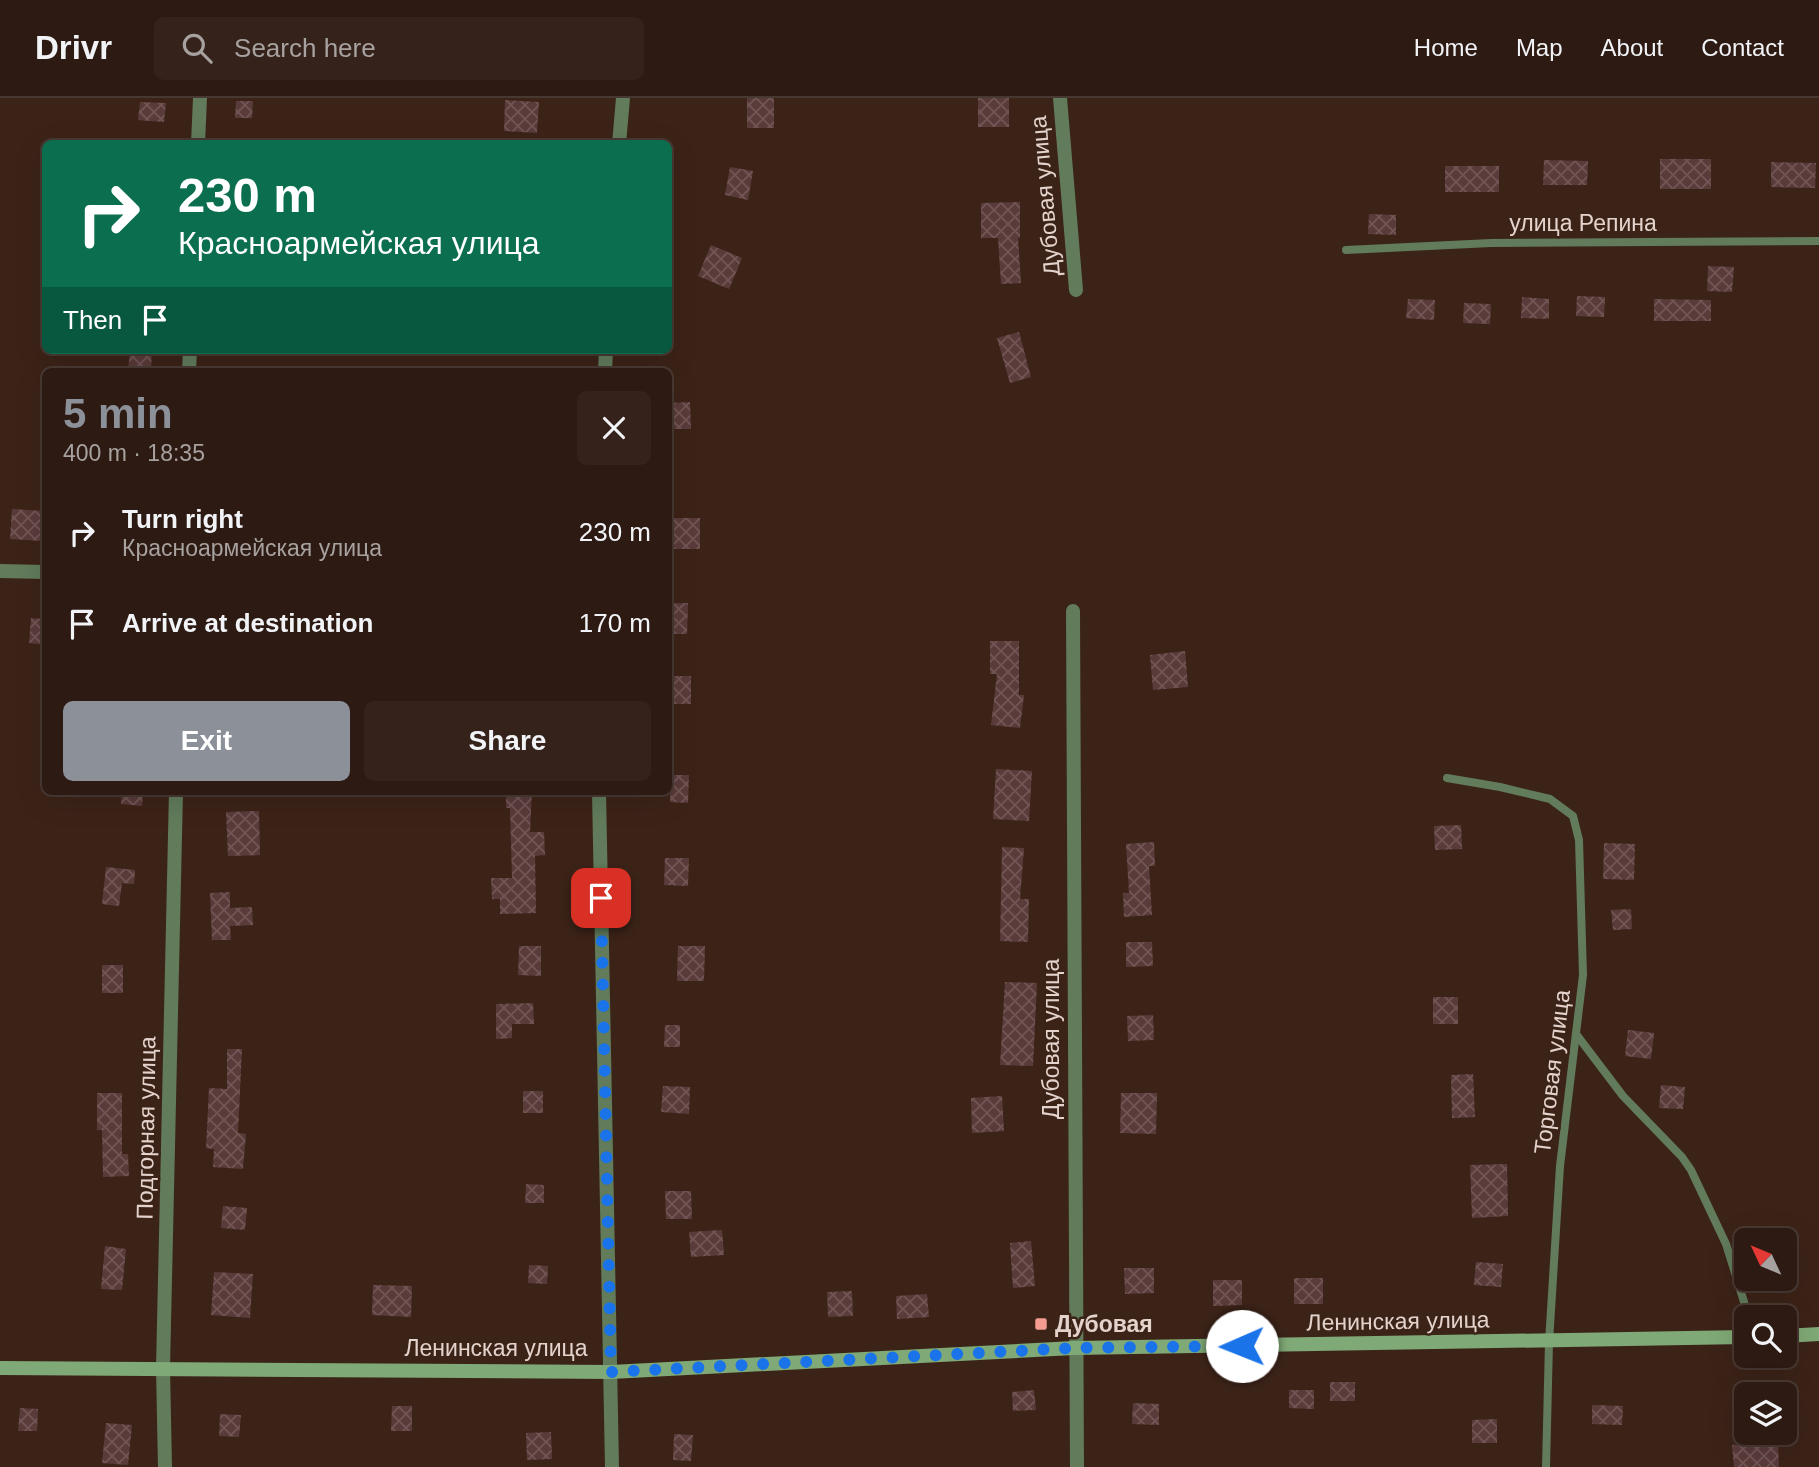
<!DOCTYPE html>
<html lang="en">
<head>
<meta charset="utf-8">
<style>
	:root { --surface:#2d1a12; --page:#35231b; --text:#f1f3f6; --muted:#a7a19f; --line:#483832; --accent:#8c9099 }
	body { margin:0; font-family:Arial,sans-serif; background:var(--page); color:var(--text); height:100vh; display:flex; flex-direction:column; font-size:26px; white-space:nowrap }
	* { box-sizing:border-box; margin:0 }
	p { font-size:23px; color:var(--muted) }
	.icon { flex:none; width:38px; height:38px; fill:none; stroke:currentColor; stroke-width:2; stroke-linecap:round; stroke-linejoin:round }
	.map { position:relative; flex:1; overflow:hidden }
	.sheet { position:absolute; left:42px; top:270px; width:630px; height:427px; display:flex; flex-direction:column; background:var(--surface); border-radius:10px; box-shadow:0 7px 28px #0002,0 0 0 2px var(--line) }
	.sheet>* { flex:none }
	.guide { position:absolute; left:42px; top:42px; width:630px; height:214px; border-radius:10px; box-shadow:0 7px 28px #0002,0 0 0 2px var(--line); background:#0b6e4f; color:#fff; overflow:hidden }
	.needle { width:46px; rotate:314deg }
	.tools { position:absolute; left:1734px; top:1130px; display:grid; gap:14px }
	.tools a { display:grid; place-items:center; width:63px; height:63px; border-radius:10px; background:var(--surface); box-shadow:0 7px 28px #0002,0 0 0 2px var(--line); font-size:35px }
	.pin { position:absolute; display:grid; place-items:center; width:60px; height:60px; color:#fff; margin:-30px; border-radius:14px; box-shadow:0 4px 10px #0006 }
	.me { position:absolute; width:77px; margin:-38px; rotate:269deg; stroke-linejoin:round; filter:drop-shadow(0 0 5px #0008) }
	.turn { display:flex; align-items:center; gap:24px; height:147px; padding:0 21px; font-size:32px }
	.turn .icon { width:91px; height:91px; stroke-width:2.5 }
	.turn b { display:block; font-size:49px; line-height:60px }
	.then { display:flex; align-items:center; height:66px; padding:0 21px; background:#0003; gap:14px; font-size:26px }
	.round { display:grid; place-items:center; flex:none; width:74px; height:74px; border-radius:10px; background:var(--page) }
	.summary { display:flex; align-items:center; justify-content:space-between; height:119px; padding:0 21px }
	h1 { font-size:42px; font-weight:700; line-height:52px; color:var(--accent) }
	.action { display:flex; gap:14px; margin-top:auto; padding:14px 21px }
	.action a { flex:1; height:80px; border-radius:10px; background:var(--accent); color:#fff; font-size:28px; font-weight:700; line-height:80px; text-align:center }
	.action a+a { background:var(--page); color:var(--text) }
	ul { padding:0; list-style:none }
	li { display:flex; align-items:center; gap:21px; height:91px; padding:0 21px }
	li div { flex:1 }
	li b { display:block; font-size:26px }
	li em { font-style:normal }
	header { display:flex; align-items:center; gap:42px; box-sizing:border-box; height:98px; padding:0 35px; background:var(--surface); border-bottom:2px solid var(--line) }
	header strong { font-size:33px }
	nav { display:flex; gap:38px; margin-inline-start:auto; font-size:24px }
	.search { width:490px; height:63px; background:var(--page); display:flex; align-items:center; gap:18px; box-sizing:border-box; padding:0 24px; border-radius:10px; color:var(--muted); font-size:26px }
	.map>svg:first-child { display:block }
	.building { fill:url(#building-cross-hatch) }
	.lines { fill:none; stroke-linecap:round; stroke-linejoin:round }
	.service { stroke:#617b5b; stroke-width:8 }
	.minor { stroke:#617b5b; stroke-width:14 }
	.secondary { stroke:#7fa976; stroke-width:14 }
	.route { stroke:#1a73e8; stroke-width:12; stroke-dasharray:0 21.6 }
	.poi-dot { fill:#f59c91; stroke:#3c2318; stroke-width:2.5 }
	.labels { text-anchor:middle; stroke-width:5; stroke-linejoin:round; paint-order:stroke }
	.street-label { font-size:23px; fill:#e4d3cc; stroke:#3c2318 }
	.poi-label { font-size:23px; font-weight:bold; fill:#e4d3cc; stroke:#3c2318; text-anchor:start }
</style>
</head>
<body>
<header>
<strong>Drivr</strong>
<div class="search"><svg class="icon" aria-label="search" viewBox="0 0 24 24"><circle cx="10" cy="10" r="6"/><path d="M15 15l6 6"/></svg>Search here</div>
<nav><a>Home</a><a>Map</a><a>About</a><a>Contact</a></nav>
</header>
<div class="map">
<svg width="1819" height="1369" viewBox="0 0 1819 1369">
	<defs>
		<pattern id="building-cross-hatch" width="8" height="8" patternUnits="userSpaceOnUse" patternTransform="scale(1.75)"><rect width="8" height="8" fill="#593b3a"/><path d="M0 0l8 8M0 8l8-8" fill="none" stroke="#715655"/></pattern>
	</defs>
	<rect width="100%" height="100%" fill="#3c2318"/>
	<g class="building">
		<rect x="747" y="0" width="27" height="30"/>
		<rect x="978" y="0" width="31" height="29"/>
		<polygon points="505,2 539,4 537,35 504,33"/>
		<polygon points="236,3 253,3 252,20 235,20"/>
		<polygon points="140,4 166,5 164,24 138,22"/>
		<rect x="1660" y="61" width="51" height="30"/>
		<polygon points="1544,62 1588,63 1587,87 1543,87"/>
		<polygon points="1771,64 1816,65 1815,90 1771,89"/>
		<rect x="1445" y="68" width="54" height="26"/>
		<polygon points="730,69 753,73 748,102 725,97"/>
		<polygon points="1020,104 1020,140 1018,140 1021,185 1001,186 998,140 981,140 981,105"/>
		<polygon points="1369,116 1396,117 1396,137 1368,136"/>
		<polygon points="711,147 742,160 729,191 698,178"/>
		<polygon points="1708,168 1734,169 1732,194 1707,193"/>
		<polygon points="1577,198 1605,199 1604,219 1576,218"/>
		<polygon points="1522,199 1549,201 1549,221 1521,220"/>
		<polygon points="1408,201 1435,202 1434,222 1406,220"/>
		<polygon points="1654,201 1711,202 1711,223 1654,223"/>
		<polygon points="1464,205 1491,206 1490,226 1463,225"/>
		<polygon points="1019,234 1031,279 1010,285 997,240"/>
		<polygon points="130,252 152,252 151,273 128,273"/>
		<polygon points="690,304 691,331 668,331 668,305"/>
		<polygon points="12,411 44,413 42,443 10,441"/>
		<rect x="669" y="420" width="31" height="31"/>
		<polygon points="668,505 688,505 687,536 668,536"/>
		<polygon points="31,520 46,521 46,547 29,545"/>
		<polygon points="990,543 1019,543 1019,597 1024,597 1020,630 991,627 997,576 990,576"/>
		<polygon points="1185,553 1188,589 1153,592 1150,557"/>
		<rect x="668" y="578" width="23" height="28"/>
		<polygon points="996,671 1032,673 1029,723 993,721"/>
		<polygon points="671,677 689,677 688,705 670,704"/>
		<polygon points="122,693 143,693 142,708 121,706"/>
		<polygon points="506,693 532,693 530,734 544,734 545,757 535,758 536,815 500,816 500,801 492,801 491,780 512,780 510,710 506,710"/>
		<polygon points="259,713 260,757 228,758 226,714"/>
		<polygon points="1461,727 1462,751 1435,752 1434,728"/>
		<polygon points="1154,744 1155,768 1149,768 1152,817 1124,819 1123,795 1129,795 1126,746"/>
		<polygon points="1604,745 1635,746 1634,782 1603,781"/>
		<polygon points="1002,749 1024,750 1020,801 1029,801 1028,844 1000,843"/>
		<polygon points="665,760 689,760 688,788 664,787"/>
		<polygon points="106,769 135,772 134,786 122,785 119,808 102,806"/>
		<polygon points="230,794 230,810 252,809 253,827 230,828 231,842 212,842 210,795"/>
		<polygon points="1631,811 1632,831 1613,832 1611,812"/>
		<polygon points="1126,844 1152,844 1153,868 1126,869"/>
		<polygon points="519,848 541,848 541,878 518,877"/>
		<polygon points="678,848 705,848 704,883 677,883"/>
		<rect x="102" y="867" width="21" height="28"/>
		<polygon points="1005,884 1037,885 1033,968 1000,967"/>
		<rect x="1433" y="899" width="25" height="27"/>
		<polygon points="533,905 534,926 512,926 512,940 496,941 496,906"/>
		<polygon points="1153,917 1154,942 1128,943 1127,918"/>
		<polygon points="665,927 680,927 680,949 664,949"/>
		<polygon points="1628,932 1654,935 1651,961 1625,958"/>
		<polygon points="227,951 242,951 238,1035 246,1036 243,1071 213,1069 214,1051 206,1050 209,990 227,991"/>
		<polygon points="1473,976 1475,1019 1452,1020 1451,977"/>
		<polygon points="1661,987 1685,989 1683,1011 1659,1010"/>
		<polygon points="663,988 690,989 689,1016 661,1014"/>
		<rect x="523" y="993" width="20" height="22"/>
		<polygon points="97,995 122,995 122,1056 128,1056 129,1078 103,1079 102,1032 97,1032"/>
		<polygon points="1121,995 1157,995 1156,1036 1120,1035"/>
		<polygon points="1002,998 1004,1033 972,1035 971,1000"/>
		<polygon points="1507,1066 1508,1118 1472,1120 1470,1067"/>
		<polygon points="526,1086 544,1087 544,1105 525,1105"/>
		<polygon points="665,1093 691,1093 692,1121 666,1121"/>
		<polygon points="223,1108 247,1110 245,1132 221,1130"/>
		<polygon points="722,1132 724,1157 691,1159 689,1134"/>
		<polygon points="1031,1143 1035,1188 1013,1190 1010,1145"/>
		<polygon points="105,1148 126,1151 122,1192 101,1191"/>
		<polygon points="1476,1164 1503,1166 1501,1189 1474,1187"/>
		<polygon points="529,1167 548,1168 547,1186 528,1185"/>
		<polygon points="1124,1170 1154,1170 1154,1195 1125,1196"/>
		<polygon points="214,1174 253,1176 250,1220 211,1217"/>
		<rect x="1294" y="1180" width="29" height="26"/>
		<polygon points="1213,1182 1242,1182 1242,1207 1213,1208"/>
		<polygon points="373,1187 412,1188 411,1219 372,1217"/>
		<polygon points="852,1193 853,1218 828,1219 827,1194"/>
		<polygon points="927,1196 929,1219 897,1221 896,1198"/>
		<rect x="1330" y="1284" width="25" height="19"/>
		<polygon points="1034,1292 1036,1312 1013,1313 1012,1294"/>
		<polygon points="1289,1292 1314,1292 1314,1311 1289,1310"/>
		<polygon points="1133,1305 1159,1306 1159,1327 1132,1326"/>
		<polygon points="1592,1307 1623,1308 1622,1327 1592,1326"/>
		<polygon points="392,1308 412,1308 412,1333 391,1333"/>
		<polygon points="20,1310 38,1311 37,1333 18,1333"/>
		<polygon points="220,1316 241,1317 239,1339 219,1338"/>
		<polygon points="1497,1321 1497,1345 1472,1345 1472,1322"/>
		<polygon points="106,1325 132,1327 128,1367 102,1365"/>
		<polygon points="551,1334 552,1361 527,1362 526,1335"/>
		<polygon points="674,1336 693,1337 691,1363 673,1362"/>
		<polygon points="1778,1344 1779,1369 1734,1369 1732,1347"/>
	</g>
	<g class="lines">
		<g class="service">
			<polyline points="1346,152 1491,145 1819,143"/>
			<polyline points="1447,680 1500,689 1550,701 1573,718 1579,742 1583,877 1560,1068 1549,1244 1546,1369"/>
			<polyline points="1576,936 1623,998 1682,1059 1691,1072 1726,1146 1749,1220"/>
		</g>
		<g class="minor">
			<polyline points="1060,0 1076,192"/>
			<polyline points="198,46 200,0"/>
			<polyline points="619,46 623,0"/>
			<polyline points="189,273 190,252"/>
			<polyline points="605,273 606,252"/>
			<polyline points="0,473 46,474"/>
			<polyline points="1073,513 1077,1369"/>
			<polyline points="599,693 612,1369"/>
			<polyline points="165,1369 163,1270 176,693"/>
		</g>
		<g class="secondary">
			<polyline points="1785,1238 1819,1236"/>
			<polyline points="0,1270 611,1274 1074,1250 1746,1239"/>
		</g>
	</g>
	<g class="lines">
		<polyline class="route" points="601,800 611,1274 1074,1250 1242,1248"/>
	</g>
	<rect class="poi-dot" x="1034" y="1219" width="14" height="14" rx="3.5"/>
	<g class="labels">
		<g class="street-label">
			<text transform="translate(1045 98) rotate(-95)" y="8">Дубовая улица</text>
			<text x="1583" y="133">улица Репина</text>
			<text transform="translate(1051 941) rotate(-90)" y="8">Дубовая улица</text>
			<text transform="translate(1552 974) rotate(-83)" y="8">Торговая улица</text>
			<text transform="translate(146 1030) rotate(-89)" y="8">Подгорная улица</text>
			<text transform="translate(1398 1223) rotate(-1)" y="8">Ленинская улица</text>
			<text x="496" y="1258">Ленинская улица</text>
		</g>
		<g class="poi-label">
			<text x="1055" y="1234">Дубовая</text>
		</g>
	</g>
</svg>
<div class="tools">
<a><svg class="needle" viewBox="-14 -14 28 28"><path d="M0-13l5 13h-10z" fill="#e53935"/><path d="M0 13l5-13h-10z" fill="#a7a19f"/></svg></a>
<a><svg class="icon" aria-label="search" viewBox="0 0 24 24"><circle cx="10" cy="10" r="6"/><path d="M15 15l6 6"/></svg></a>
<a><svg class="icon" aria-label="layers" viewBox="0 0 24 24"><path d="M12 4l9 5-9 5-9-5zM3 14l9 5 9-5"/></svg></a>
</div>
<div class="pin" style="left:601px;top:800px;background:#d93025"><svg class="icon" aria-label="arrive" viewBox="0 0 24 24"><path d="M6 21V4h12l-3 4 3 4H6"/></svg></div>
<svg class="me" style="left:1242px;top:1248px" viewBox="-20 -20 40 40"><circle r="19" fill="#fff"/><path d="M0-13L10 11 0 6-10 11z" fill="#1a73e8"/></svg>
<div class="guide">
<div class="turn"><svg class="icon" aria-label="right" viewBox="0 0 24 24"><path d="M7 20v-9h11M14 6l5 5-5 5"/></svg><div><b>230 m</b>Красноармейская улица</div></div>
<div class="then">Then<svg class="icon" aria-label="arrive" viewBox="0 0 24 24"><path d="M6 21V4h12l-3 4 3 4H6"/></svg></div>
</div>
<section class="sheet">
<div class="summary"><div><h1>5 min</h1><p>400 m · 18:35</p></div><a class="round"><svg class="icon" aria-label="close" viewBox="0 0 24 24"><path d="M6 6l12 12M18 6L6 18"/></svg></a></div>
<ul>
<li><svg class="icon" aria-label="right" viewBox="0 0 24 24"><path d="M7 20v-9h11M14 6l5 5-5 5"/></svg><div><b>Turn right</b><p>Красноармейская улица</p></div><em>230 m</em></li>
<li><svg class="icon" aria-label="arrive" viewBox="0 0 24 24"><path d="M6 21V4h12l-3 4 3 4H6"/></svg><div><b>Arrive at destination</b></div><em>170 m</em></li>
</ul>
<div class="action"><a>Exit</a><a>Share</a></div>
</section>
</div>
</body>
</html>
